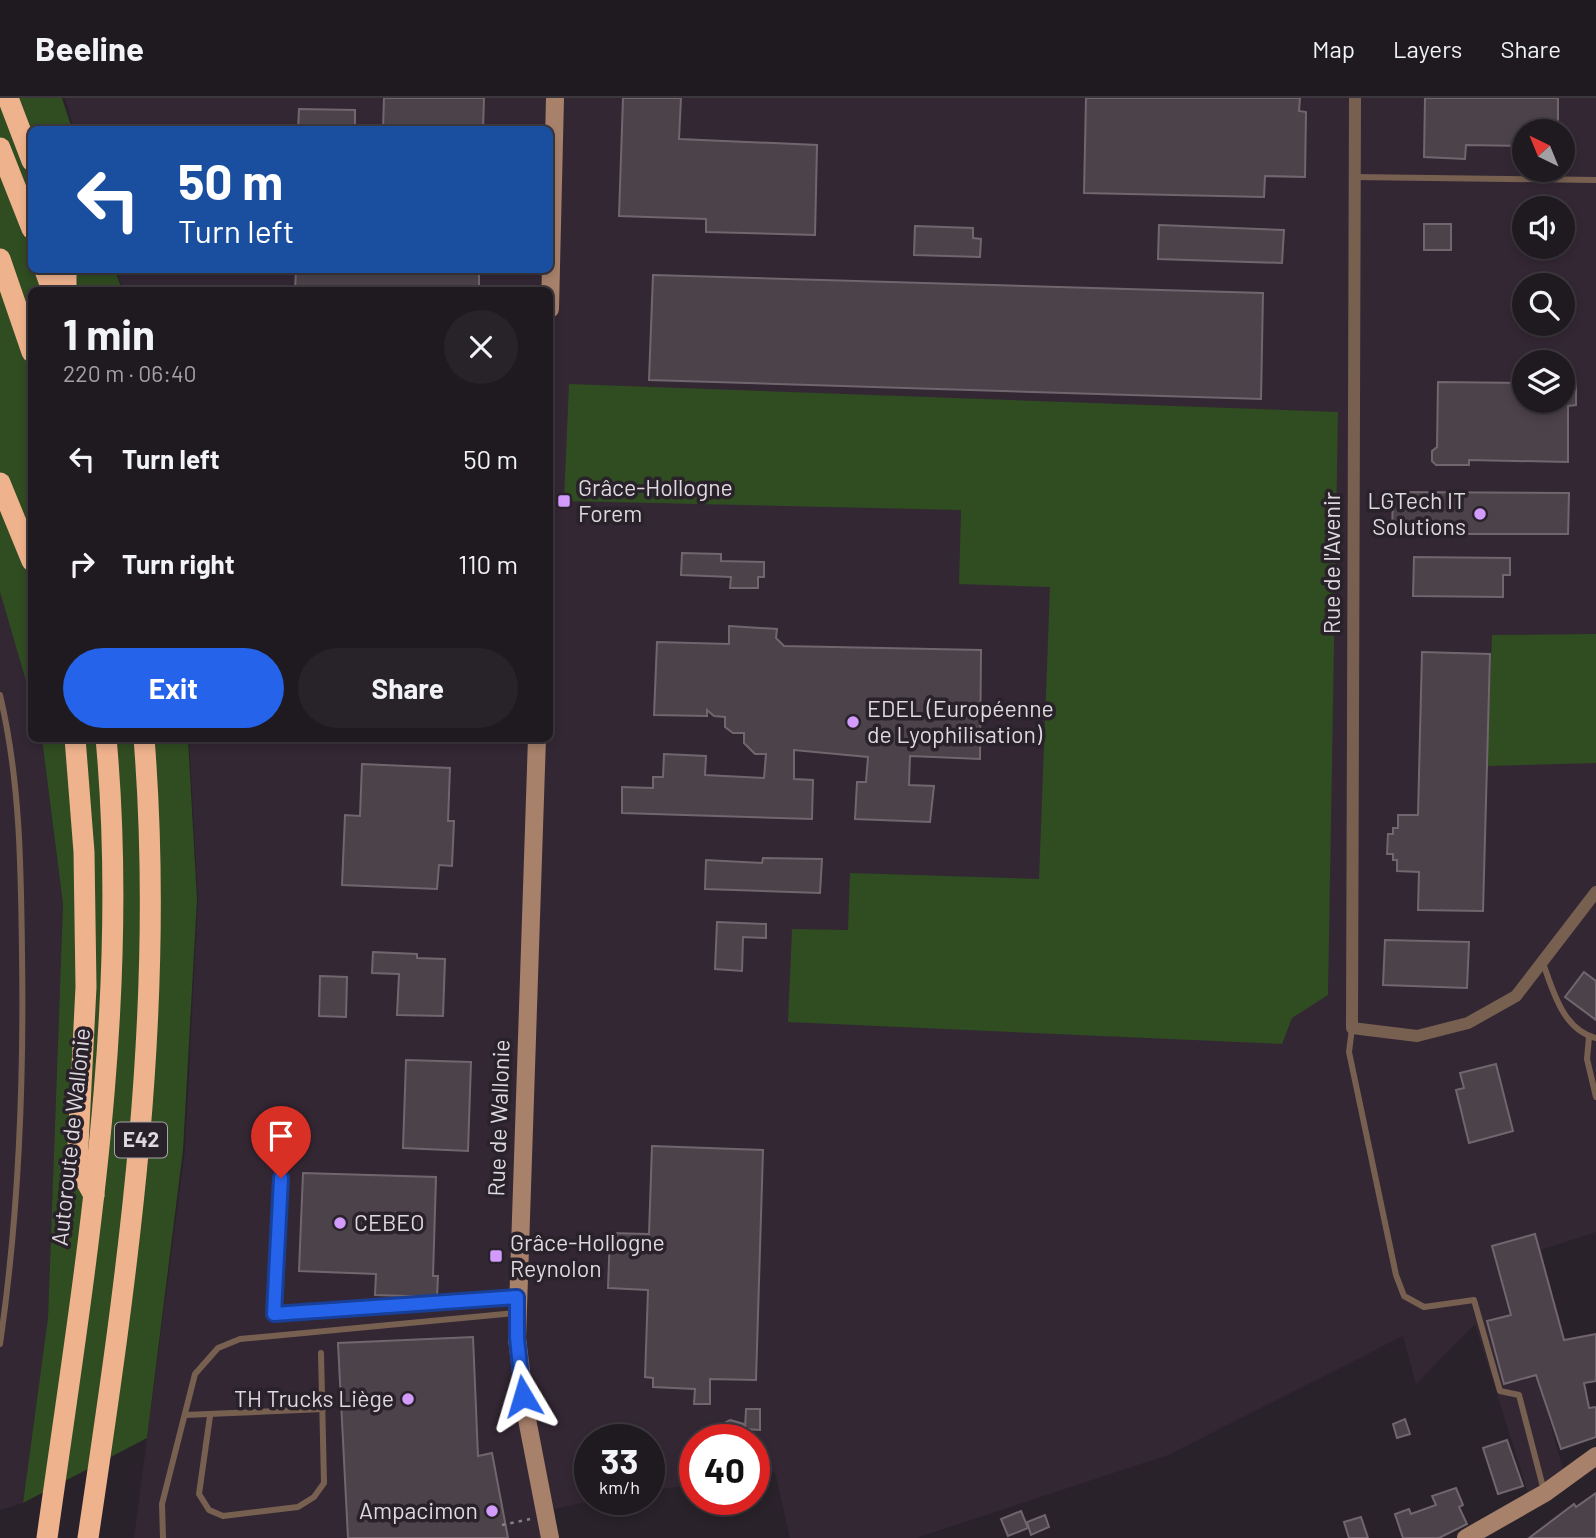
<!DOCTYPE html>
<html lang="en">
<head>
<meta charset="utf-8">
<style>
	:root { --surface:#1f1a20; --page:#272329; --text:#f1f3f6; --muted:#a1a1a5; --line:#3c383e; --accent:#2563eb }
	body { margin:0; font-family:Barlow,sans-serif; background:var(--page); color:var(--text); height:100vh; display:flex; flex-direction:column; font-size:26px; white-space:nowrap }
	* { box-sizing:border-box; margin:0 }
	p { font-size:23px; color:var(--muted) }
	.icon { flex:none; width:38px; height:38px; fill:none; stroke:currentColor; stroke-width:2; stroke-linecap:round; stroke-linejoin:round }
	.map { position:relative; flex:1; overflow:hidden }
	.drawer { position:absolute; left:28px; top:189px; width:525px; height:455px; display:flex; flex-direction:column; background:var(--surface); border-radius:10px; box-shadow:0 4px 10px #0003,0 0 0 2px var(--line) }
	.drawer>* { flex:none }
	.hud { position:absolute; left:28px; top:28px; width:525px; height:147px; border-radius:10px; box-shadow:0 4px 10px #0003,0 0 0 2px var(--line); background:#1a4fa0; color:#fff; overflow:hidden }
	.needle { width:46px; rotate:317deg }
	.buttons { position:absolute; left:1512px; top:21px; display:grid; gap:14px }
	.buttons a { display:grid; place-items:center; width:63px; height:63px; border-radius:50%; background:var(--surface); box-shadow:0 4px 10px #0003,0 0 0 2px var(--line); font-size:35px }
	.speed { position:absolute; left:574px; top:1326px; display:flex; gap:14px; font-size:35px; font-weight:700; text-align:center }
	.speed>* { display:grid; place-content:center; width:91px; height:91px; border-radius:50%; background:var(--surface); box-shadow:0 4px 10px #0003,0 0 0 2px var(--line); line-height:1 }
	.speed small { font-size:18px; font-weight:400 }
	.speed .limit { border:10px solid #d22; background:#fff; color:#111 }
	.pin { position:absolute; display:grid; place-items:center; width:60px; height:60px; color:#fff; margin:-72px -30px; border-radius:50% 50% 50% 0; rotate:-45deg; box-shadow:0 0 7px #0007 }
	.pin .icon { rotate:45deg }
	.me { position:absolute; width:77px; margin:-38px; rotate:353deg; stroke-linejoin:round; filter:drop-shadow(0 0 5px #0008) }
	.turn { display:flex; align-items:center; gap:24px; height:147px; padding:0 35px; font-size:32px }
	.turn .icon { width:91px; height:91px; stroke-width:2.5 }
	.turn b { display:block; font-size:49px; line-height:60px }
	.round { display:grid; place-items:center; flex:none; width:74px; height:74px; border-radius:37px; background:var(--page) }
	.summary { display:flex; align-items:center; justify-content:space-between; height:119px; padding:0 35px }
	h1 { font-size:42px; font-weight:700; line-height:52px }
	.primary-button { display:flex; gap:14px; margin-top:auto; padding:14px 35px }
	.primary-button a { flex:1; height:80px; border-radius:42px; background:var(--accent); color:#fff; font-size:28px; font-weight:700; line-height:80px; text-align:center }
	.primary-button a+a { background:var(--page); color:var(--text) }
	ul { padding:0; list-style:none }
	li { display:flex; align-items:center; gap:21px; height:105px; padding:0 35px }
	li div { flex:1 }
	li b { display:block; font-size:26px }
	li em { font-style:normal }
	header { display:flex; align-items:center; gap:42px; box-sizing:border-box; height:98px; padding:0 35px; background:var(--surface); border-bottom:2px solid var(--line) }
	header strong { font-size:33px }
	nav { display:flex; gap:38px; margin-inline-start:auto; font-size:24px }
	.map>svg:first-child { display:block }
	.built { fill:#332734; fill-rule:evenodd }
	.green { fill:#304c21 }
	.building { fill:#4c424a; stroke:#71666e; stroke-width:2 }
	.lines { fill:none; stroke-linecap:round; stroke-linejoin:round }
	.path { stroke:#868087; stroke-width:2.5; stroke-dasharray:3.5 5; stroke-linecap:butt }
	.lane { stroke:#786051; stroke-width:6 }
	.street { stroke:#786051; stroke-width:12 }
	.secondary { stroke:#a7816a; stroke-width:18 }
	.highway { stroke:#eeb28d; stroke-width:21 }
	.route-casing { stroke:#184099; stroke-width:18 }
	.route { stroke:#2563eb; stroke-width:12 }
	.poi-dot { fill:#d39cfc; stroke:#29222a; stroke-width:2.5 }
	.labels { text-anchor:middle; stroke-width:7; stroke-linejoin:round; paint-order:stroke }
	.shield { fill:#29222a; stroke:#a8a2a8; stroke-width:2 }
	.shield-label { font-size:21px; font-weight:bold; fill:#ded9de }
	.poi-label { font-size:23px; fill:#ded9de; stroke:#29222a; text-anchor:start }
	.street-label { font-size:23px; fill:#ded9de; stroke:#29222a }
</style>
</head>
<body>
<header>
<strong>Beeline</strong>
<nav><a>Map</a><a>Layers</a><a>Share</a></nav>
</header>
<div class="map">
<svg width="1596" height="1440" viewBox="0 0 1596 1440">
	<rect width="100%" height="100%" fill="#29222a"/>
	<g class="built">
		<path d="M65,0H1596V1134L1541,1152L1582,1305L1548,1317L1563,1372L1529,1398L1475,1226L1416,1286L1403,1238L1168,1357L916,1440H790L775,1374L754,1377V1342H695V1386L649,1393V1342H590V1402H595L536,1415L541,1440H134L185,1052L198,801L189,641L550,640V192H123L116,172H550V32L74,31ZM1524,33H1563V72H1524ZM1524,110H1563V149H1524ZM1524,187H1563V226H1524ZM1524,264H1563V303H1524Z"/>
		<polygon points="0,494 31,600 32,640 42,641 63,806 48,1221 23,1405 0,1412"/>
	</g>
	<g class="green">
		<polygon points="0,0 62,0 72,31 32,32 32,172 115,172 122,192 32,192 31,600 0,494"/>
		<polygon points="569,286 1338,314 1328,897 1292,920 1282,946 788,924 792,831 848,832 850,775 1039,781 1050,489 959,486 961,412 564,403"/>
		<polygon points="1596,536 1596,665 1487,668 1492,537"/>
		<polygon points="42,641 188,641 197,801 183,1052 147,1340 23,1405 48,1220 63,806"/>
	</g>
	<g class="building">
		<polygon points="384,0 484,0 483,32 383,31"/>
		<polygon points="623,0 681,0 679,41 817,47 815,137 706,134 706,121 619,118"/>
		<polygon points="1086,0 1300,0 1299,13 1306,14 1305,79 1265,78 1264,99 1084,95"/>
		<polygon points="1425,0 1558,0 1558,33 1524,33 1524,48 1466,47 1465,61 1424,59"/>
		<polygon points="299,11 355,12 355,32 298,32"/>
		<rect x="1424" y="126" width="27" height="26"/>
		<polygon points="1159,127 1284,132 1282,165 1158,161"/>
		<polygon points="915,128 973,130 973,140 981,141 980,159 914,157"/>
		<polygon points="296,172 479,172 479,192 295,192"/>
		<polygon points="653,177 1263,195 1261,301 649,282"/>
		<polygon points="1438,284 1524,285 1524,303 1563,303 1563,285 1576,285 1576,307 1568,308 1568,364 1469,362 1469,367 1436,367 1432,363 1432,353 1437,349"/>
		<polygon points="1393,394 1569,395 1568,436 1392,436"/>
		<polygon points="682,455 721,456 721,463 764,464 764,479 758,479 758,490 730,490 731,479 681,477"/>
		<polygon points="1414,459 1510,460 1510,477 1503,477 1503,499 1413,498"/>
		<polygon points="729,528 777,531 776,540 784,548 981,552 980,661 910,658 909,687 934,688 930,724 855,721 857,684 866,684 868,659 794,652 794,681 813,682 812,721 622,715 622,689 653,690 653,679 663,679 664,656 706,658 705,677 764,680 766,656 755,656 744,645 744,635 733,635 725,629 725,619 714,618 707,612 707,618 654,617 657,544 729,546"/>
		<polygon points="1422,554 1490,556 1483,813 1418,812 1419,774 1397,773 1397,762 1393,762 1393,756 1387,756 1388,736 1393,736 1393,730 1398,730 1398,717 1418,717"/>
		<polygon points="362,666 450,670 448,723 454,723 452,768 439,767 437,791 342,787 345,717 360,718"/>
		<polygon points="763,760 822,761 820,795 705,791 706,762 762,765"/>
		<polygon points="717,824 766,826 766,840 743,839 742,873 715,871"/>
		<polygon points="1385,842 1469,844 1467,890 1383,887"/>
		<polygon points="373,854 417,856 417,860 445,861 443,918 397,917 399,876 372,875"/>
		<polygon points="1584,874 1596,883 1596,922 1565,899"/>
		<polygon points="320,878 347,879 346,919 319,918"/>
		<polygon points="406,962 471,964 468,1053 403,1050"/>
		<polygon points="1496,966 1513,1033 1469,1045 1456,992 1464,990 1460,975"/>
		<polygon points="652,1048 763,1052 756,1282 710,1281 710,1306 694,1306 695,1291 653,1289 653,1280 645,1279 648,1192 608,1190 610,1135 649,1136"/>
		<polygon points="303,1075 436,1079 433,1178 438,1178 437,1199 375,1197 376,1176 299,1173"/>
		<polygon points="1535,1136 1564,1242 1596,1236 1596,1283 1584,1285 1589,1310 1596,1309 1596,1339 1561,1351 1536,1277 1504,1286 1487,1223 1511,1217 1492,1148"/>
		<polygon points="473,1239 478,1358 492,1355 508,1440 348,1440 338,1245"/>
		<polygon points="746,1311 760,1311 760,1332 745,1331"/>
		<polygon points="1405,1321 1410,1336 1397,1340 1393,1326"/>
		<polygon points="730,1322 744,1326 738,1342 721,1342 716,1330"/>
		<polygon points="1507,1342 1523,1388 1498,1396 1483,1350"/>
		<polygon points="1456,1390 1463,1407 1459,1409 1467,1426 1439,1440 1403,1440 1395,1416 1409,1411 1411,1416 1436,1407 1432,1398"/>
		<polygon points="1596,1395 1596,1440 1529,1440 1574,1406 1576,1409"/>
		<polygon points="1021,1413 1028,1430 1008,1438 1001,1421"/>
		<polygon points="1045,1417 1049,1429 1031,1437 1027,1424"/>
		<polygon points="1361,1419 1368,1440 1349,1440 1344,1424"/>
	</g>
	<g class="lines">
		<polyline class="path" points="502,1427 530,1421"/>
		<g class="lane">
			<polyline points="1354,79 1596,82"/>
			<path d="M0,597C20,682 21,768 22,855C24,986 19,1116 0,1246"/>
			<path d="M1543,865C1553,893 1563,932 1596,940"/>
			<polyline points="1352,930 1349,954 1396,1177 1404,1198 1424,1209 1474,1202 1500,1293 1519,1297 1544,1393"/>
			<polyline points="1589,939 1587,961 1596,999"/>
			<polyline points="281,1080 274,1216 515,1199"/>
			<polyline points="185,1317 323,1311"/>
			<polyline points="210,1318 199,1396 209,1412 223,1418 298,1409 314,1399 324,1385 321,1255"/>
			<polyline points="163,1440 162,1406 195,1276 218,1250 240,1241 515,1215"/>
		</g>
		<polyline class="street" points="1355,0 1352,930 1417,938 1468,925 1516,898 1596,794"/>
		<g class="secondary">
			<polyline points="550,211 555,0"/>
			<polyline points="537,640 517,1240 526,1316 550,1440"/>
			<polyline points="1466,1440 1545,1395 1596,1358"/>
		</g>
		<g class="highway">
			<polyline points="8,0 32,63"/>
			<polyline points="0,50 32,131"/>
			<polyline points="0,161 32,254"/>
			<polyline points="45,172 52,192"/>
			<polyline points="66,192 66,172"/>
			<polyline points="0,385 32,463"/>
			<polyline points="75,640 84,754 86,889 77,1067 94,1097"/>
			<path d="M47,1440C84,1175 131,909 106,640"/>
			<path d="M88,1440C128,1171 166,914 144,640"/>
		</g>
	</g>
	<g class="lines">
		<g class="route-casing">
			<polyline id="route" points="281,1080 274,1216 517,1199 517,1240 523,1298"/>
		</g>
		<use href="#route" class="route"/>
	</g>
	<g class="poi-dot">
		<rect x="557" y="396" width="14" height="14" rx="3.5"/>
		<circle cx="1480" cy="416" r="7"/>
		<circle cx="853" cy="624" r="7"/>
		<circle cx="340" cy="1125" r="7"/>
		<rect x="489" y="1151" width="14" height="14" rx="3.5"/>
		<circle cx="408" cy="1301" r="7"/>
		<circle cx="492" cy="1413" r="7"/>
	</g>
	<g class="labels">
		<rect class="shield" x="115" y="1024.5" width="52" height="35" rx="5"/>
		<g class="shield-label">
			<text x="141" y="1049">E42</text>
		</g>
		<g class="poi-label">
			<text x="578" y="398">Grâce-Hollogne<tspan x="578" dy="26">Forem</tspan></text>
			<text x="1466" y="411" text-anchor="end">LGTech IT<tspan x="1466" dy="26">Solutions</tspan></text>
			<text x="867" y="619">EDEL (Européenne<tspan x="867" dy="26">de Lyophilisation)</tspan></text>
			<text x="354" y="1133">CEBEO</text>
			<text x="510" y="1153">Grâce-Hollogne<tspan x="510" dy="26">Reynolon</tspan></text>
			<text x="394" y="1309" text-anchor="end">TH Trucks Liège</text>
			<text x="478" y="1421" text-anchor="end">Ampacimon</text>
		</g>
		<g class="street-label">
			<text transform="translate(1332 465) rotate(-90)" y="8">Rue de l'Avenir</text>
			<text transform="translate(499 1020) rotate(-88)" y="8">Rue de Wallonie</text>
			<text transform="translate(71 1039) rotate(-84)" y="8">Autoroute de Wallonie</text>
		</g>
	</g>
</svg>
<div class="buttons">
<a><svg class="needle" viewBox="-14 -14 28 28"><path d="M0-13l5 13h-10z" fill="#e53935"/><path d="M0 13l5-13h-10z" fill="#a1a1a5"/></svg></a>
<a><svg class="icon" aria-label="sound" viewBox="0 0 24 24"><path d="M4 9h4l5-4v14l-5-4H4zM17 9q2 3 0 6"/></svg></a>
<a><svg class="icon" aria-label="search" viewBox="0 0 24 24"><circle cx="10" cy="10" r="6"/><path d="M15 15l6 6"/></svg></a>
<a><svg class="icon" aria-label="layers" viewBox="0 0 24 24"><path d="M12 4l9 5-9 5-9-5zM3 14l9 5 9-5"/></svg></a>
</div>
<div class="speed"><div>33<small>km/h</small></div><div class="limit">40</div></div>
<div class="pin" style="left:281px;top:1080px;background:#d93025"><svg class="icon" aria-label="arrive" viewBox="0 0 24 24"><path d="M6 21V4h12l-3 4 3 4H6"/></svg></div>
<svg class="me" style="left:523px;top:1298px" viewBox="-20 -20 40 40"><path d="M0-17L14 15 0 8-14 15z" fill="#2563eb" stroke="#fff" stroke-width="4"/></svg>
<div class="hud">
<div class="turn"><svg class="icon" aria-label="left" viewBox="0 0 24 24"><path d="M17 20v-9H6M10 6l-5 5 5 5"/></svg><div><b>50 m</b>Turn left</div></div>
</div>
<section class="drawer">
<div class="summary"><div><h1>1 min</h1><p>220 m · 06:40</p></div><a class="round"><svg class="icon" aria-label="close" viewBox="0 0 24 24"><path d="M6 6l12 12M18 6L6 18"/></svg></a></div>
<ul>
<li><svg class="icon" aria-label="left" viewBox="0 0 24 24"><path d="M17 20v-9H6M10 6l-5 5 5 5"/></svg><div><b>Turn left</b></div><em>50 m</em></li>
<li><svg class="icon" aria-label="right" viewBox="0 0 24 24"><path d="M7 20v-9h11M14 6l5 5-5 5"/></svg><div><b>Turn right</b></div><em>110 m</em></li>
</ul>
<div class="primary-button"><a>Exit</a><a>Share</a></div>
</section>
</div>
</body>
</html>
